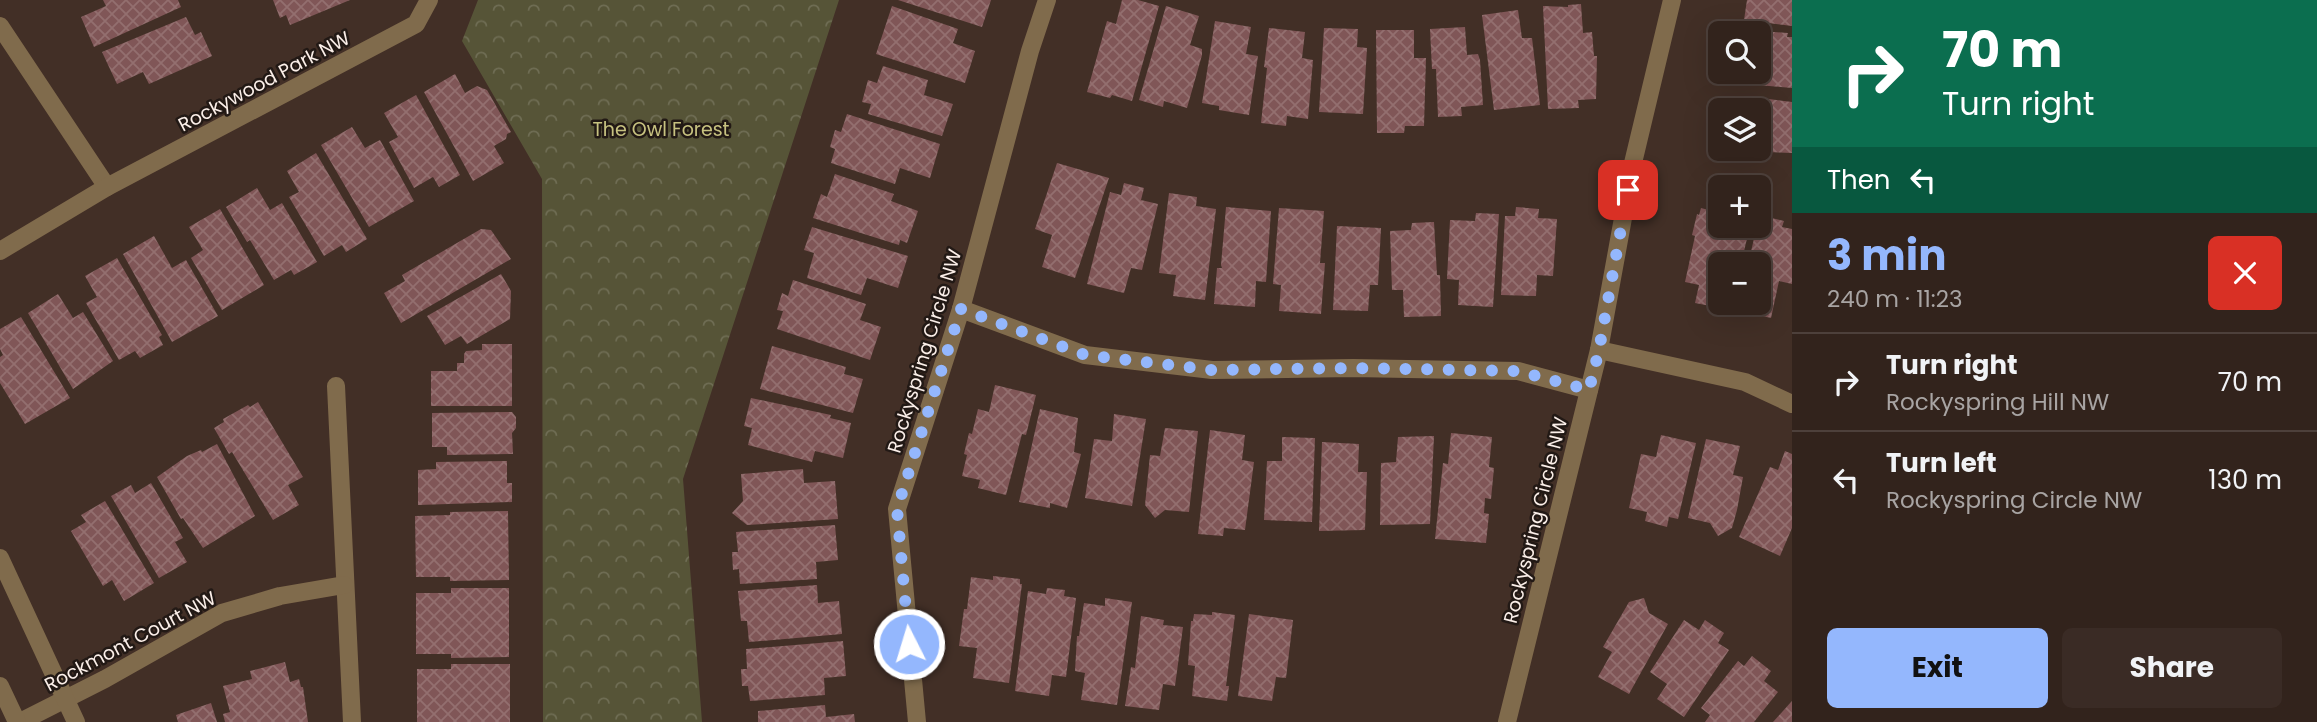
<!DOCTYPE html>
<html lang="en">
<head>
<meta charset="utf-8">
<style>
	:root { --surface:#32231c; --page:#3a2b25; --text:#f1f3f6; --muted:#a8a4a3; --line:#4d403b; --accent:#94b7fd }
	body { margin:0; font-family:Poppins,sans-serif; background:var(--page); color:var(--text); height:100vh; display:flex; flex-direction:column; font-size:26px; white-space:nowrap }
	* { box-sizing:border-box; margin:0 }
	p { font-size:23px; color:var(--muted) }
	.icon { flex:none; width:38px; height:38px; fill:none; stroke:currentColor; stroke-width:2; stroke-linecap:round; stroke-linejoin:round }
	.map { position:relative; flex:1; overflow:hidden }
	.details { display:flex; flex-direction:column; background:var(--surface); width:525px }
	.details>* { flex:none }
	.banner { background:#0b6e4f; color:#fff; overflow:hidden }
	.tools { position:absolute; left:1708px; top:21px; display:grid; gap:14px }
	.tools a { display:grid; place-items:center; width:63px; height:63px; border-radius:10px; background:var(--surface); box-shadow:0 7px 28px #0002,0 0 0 2px var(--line); font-size:35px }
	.pin { position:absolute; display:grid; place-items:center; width:60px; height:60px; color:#fff; margin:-30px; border-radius:14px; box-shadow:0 4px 10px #0006 }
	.me { position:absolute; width:77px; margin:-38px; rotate:355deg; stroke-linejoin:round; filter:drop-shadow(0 0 5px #0008) }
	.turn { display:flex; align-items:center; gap:24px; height:147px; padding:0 35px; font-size:32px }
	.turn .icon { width:91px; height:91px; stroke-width:2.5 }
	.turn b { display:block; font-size:49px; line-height:60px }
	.then { display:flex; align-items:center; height:66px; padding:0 35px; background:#0003; gap:14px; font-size:26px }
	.round { display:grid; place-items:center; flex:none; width:74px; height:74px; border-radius:10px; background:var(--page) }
	.head { display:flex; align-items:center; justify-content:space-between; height:119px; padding:0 35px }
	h1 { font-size:42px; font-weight:700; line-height:52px; color:var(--accent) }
	.cta { display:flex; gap:14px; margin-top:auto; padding:14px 35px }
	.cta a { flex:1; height:80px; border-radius:10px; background:var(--accent); color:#111; font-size:28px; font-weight:700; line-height:80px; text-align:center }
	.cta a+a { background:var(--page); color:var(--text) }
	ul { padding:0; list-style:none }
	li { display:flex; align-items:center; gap:21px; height:98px; padding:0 35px; border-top:2px solid var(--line) }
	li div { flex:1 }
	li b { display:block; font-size:26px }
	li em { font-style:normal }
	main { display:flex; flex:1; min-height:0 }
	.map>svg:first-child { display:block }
	.park { fill:url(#park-crowns) }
	.building { fill:url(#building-cross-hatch) }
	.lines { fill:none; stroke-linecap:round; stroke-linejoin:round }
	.minor { stroke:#806b4c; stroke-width:18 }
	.tertiary { stroke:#806b4c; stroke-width:18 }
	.route { stroke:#94b7fd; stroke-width:12; stroke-dasharray:0 21.6 }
	.labels { text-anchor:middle; stroke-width:5; stroke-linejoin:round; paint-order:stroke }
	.street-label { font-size:19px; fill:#fbefe9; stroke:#221915 }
	.park-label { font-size:19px; fill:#c7c280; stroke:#221915 }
</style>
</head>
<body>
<main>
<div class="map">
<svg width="1792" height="722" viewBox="0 0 1792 722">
	<defs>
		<pattern id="park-crowns" width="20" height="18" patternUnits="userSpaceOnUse" patternTransform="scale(1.75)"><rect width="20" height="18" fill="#565437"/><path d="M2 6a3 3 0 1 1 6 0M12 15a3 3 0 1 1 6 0" fill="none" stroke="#6f6d54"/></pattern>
		<pattern id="building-cross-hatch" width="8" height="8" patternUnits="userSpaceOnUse" patternTransform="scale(1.75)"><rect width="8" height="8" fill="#805657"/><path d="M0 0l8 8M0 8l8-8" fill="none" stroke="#936f6f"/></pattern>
	</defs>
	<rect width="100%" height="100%" fill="#422f26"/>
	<polygon class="park" points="478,0 839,0 683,479 702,722 543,722 542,179 462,41"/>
	<g class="building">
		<polygon points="103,0 178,0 181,7 94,47 81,17 106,6"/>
		<polygon points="273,0 350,0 290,25 286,15 280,18"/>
		<polygon points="898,0 991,0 982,27"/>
		<polygon points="1122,0 1138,0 1159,6 1132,101 1112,95 1110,98 1087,92 1107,21 1116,24"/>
		<polygon points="1747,0 1792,0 1792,26 1744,20"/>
		<polygon points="1581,4 1583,33 1592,32 1594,56 1597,56 1596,99 1578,100 1579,108 1548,109 1543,6 1568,7 1568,5"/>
		<polygon points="892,6 958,29 953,43 975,51 965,83 876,54"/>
		<polygon points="1166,6 1199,16 1190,45 1202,49 1202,55 1187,108 1164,101 1163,107 1139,100"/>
		<polygon points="1518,10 1522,38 1532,38 1540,105 1494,110 1482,15"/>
		<polygon points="186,17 195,35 201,32 212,56 149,84 143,72 117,84 102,52"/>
		<polygon points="1215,21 1251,27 1246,54 1258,56 1249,115 1219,110 1219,106 1202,103"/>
		<polygon points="1465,27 1467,55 1478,54 1480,60 1483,105 1461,107 1462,116 1438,117 1436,69 1432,69 1430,29"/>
		<polygon points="1269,28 1305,32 1302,58 1313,60 1308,119 1287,116 1286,126 1261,123 1267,68 1264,67"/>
		<polygon points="1324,28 1358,29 1357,47 1367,48 1363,114 1319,112"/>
		<polygon points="1376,30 1414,30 1414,58 1426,58 1424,126 1405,126 1404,133 1377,133"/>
		<polygon points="1749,30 1788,33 1787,37 1792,37 1792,88 1758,85 1759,33 1748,33"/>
		<polygon points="883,66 928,80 924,95 953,104 942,136 868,114 871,104 862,102 868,80 877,83"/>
		<polygon points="455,74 465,93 477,86 487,90 511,132 507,134 506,139 494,146 504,163 473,181 424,92"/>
		<polygon points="416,95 460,175 439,187 433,177 414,188 389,142 398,137 384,113"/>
		<polygon points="1754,97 1792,102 1792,153 1738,151 1738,149 1759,149 1759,110 1753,110"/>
		<polygon points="847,114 940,144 930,178 900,168 895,184 831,163 835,149 830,147 835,130 841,132"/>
		<polygon points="352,127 365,148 380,140 414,201 369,227 321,145"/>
		<polygon points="316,153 367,239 346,252 342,245 324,256 289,197 299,192 287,171"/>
		<polygon points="1057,163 1109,178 1075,278 1042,267 1052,235 1035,229"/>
		<polygon points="835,174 894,194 891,201 918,211 907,243 900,240 899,245 813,218 821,194 827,197"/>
		<polygon points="1124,183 1144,188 1141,200 1158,204 1142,270 1131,268 1124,293 1087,284 1110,192 1121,195"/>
		<polygon points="257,188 270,210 282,203 317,262 294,275 291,270 274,280 250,240 247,242 226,207"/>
		<polygon points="1169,193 1197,197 1196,206 1216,209 1205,300 1173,296 1176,275 1159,273"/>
		<polygon points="1226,207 1271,211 1266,282 1256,281 1255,307 1214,304 1217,268 1222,268 1221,265"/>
		<polygon points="1516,207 1539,209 1538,218 1557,219 1553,276 1537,275 1536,296 1501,295 1505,216 1515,216"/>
		<polygon points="1279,208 1324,211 1320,263 1325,263 1321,314 1279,311 1281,285 1273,284"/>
		<polygon points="1701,208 1720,213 1720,226 1750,226 1741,264 1720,264 1720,303 1732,303 1731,310 1695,303 1699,285 1685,282 1695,236 1692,235 1697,214 1699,215"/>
		<polygon points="220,209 264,285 222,310 191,258 203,250 189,227"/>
		<polygon points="1476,213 1499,214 1493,307 1458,305 1459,280 1447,279 1450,220 1475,221"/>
		<polygon points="1759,215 1784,221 1782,227 1792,229 1792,284 1779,281 1771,318 1737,310 1739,303 1759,303 1759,264 1748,264 1757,226 1759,226"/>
		<polygon points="1434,222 1437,275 1440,275 1441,316 1404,317 1403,290 1392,290 1390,231 1411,230 1412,223"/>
		<polygon points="1337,226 1381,228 1378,285 1370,285 1368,311 1333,310"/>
		<polygon points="812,227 908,256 898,288 867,278 861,295 807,278 814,253 804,250"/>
		<polygon points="481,229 491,230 511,259 401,323 384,293 405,281 402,275"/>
		<polygon points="154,236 172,268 186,260 218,316 172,342 123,254"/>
		<polygon points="117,258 162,335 159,337 163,345 140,358 135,351 119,360 86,303 97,297 85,276"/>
		<polygon points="501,274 511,291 510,319 467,344 461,336 445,345 427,316"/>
		<polygon points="793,280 866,304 860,320 881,327 870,360 777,329 783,311 777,310 782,293 788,296"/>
		<polygon points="58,294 73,318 83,312 113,361 73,389 28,313"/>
		<polygon points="21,317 70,398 25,424 0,383 0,357 3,355 0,349 0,329"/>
		<polygon points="482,344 512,344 512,406 431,406 431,371 457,371 457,363 464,363 464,354 466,351 482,350"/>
		<polygon points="772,346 846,367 844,374 863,379 853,413 760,389"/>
		<polygon points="995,385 1036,395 1026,435 1022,434 1006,495 978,488 980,480 962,476 967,455 964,454 969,433 972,434 978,409 989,412"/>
		<polygon points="751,398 831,415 830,418 851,423 843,458 815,451 812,462 748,445 752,428 744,426"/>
		<polygon points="258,402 303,477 288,485 299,505 273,520 232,452 229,454 214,428 224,422 223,419 248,405 250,407"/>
		<polygon points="1040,409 1078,418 1074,452 1081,454 1067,508 1050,503 1050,508 1019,502"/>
		<polygon points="512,412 516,417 516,428 512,433 513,454 447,455 447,447 432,447 432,413"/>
		<polygon points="1114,414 1146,419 1132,506 1085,498 1094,439 1112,441"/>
		<polygon points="1165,428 1198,431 1189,512 1165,510 1155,518 1145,505 1150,455 1160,456"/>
		<polygon points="1210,430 1245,435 1242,460 1254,462 1245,530 1224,528 1223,536 1198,534"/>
		<polygon points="1451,433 1492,437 1489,467 1494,468 1491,499 1485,498 1484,513 1489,514 1486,543 1435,539 1443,463 1448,464"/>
		<polygon points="1661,435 1696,443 1678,519 1669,517 1667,527 1645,521 1647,512 1629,508 1641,454 1656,457"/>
		<polygon points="1434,436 1430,524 1380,525 1381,463 1396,462 1398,437"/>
		<polygon points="1282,437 1315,438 1312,522 1264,520 1267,461 1282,461"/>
		<polygon points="1706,439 1740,446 1733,475 1743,477 1737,510 1732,528 1718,536 1710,523 1688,518"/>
		<polygon points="1322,442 1359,444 1358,472 1367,472 1365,530 1319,531"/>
		<polygon points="217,444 255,516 203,548 183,518 181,519 157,477 187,456 201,450 202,452"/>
		<polygon points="1785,451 1792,454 1792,528 1780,556 1739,537 1770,467 1778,470"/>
		<polygon points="507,461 507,483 512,483 512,502 418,505 418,470 436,469 436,462"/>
		<polygon points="803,469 804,483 835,481 838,519 747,525 732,513 743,501 741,474"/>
		<polygon points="151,483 183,538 175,542 187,562 159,578 111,496 131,485 135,493"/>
		<polygon points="105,501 154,583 124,601 112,580 103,586 71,531 86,522 81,515"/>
		<polygon points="508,511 509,580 450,581 450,577 416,577 415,516 450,515 450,512"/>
		<polygon points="835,525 838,560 816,562 817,579 740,584 739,569 733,570 732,552 738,552 736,532"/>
		<polygon points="993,576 1020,579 1020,584 1022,584 1009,683 973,678 977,648 959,646 964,609 967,609 971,577 993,580"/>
		<polygon points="817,585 818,603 839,601 842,634 749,642 747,621 741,621 738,591"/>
		<polygon points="451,588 509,588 509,657 451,658 451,654 416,654 416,593 451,593"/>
		<polygon points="1047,588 1065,590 1064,596 1076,598 1066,677 1052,675 1049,696 1015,691 1028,591 1046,594"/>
		<polygon points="1105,598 1132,602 1117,705 1081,700 1085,673 1075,671 1077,636 1079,636 1084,603 1105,606"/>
		<polygon points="1644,598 1649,613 1668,624 1629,694 1598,677 1612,652 1603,647 1629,602"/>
		<polygon points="1212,612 1235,615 1226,686 1229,686 1227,701 1192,696 1195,666 1188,665 1191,621 1193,621 1194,614 1212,615"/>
		<polygon points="1249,614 1293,620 1286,678 1276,677 1272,701 1238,696"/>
		<polygon points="1141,616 1164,620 1163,625 1183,627 1175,686 1163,684 1159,710 1125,706 1131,667 1135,668"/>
		<polygon points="1684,620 1699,630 1705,620 1724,633 1718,643 1729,650 1684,717 1657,699 1667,684 1650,672"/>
		<polygon points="843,641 846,676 824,678 825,695 750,701 748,686 742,686 741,669 747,669 746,649"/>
		<polygon points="1752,656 1771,671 1764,681 1778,692 1754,722 1705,722 1710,715 1701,708 1705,703 1738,661 1744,666"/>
		<polygon points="285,662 290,682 299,679 301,687 303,687 308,722 225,722 223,714 230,712 223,686 252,679 250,671"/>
		<polygon points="451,664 510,664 510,722 417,722 417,669 451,669"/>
		<polygon points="1792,701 1792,722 1773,722"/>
		<polygon points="211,703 217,722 178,722 176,715"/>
		<polygon points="825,705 826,717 854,714 855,722 758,722 758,711"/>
	</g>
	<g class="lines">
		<g class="minor">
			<polyline points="0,26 107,187"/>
			<polyline points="0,251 107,187 416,24 429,0"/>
			<polyline points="961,309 1085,355 1212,370 1353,368 1518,371 1589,390"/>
			<polyline points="1599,350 1745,382 1792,404"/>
			<polyline points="336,386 352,722"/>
			<polyline points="20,722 105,679 222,613 280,596 344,585"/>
			<polyline points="917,722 897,509 961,309 1030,51 1047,0"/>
			<polyline points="1507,722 1599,350 1633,163 1672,0"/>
		</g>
		<g class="tertiary">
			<polyline points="0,558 76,722"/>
			<polyline points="0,686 17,722"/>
		</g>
	</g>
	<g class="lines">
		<polyline class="route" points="909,644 897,509 961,309 1085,355 1212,370 1353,368 1518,371 1589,390 1599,350 1628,190"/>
	</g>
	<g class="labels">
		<g class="street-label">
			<text transform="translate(264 81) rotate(-28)" y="7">Rockywood Park NW</text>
			<text transform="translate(924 351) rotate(-73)" y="7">Rockyspring Circle NW</text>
			<text transform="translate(1535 520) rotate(-76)" y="7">Rockyspring Circle NW</text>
			<text transform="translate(130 641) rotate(-28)" y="7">Rockmont Court NW</text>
		</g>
		<g class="park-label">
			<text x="661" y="136">The Owl Forest</text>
		</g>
	</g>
</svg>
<div class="tools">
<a><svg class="icon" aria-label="search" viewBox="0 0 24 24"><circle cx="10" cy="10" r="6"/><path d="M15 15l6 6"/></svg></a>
<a><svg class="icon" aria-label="layers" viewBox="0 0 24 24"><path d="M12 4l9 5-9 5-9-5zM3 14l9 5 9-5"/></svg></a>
<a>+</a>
<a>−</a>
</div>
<div class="pin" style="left:1628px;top:190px;background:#d93025"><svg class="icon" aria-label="arrive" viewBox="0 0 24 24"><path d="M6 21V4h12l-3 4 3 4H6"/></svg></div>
<svg class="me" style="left:909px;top:644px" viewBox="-20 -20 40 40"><circle r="17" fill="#94b7fd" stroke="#fff" stroke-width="3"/><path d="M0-11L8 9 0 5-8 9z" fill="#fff"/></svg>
</div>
<section class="details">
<div class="banner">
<div class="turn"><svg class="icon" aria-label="right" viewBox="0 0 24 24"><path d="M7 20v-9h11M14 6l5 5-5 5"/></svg><div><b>70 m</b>Turn right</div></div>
<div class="then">Then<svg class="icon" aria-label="left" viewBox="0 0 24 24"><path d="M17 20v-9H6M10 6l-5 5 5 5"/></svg></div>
</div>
<div class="head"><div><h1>3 min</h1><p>240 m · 11:23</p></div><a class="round" style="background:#d93025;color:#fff"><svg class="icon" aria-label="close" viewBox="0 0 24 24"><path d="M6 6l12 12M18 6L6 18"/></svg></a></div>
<ul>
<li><svg class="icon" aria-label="right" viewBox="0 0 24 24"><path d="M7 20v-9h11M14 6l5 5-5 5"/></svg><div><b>Turn right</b><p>Rockyspring Hill NW</p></div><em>70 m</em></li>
<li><svg class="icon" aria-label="left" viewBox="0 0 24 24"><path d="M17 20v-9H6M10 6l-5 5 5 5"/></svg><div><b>Turn left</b><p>Rockyspring Circle NW</p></div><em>130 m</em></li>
</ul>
<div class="cta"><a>Exit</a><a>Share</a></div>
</section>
</main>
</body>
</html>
